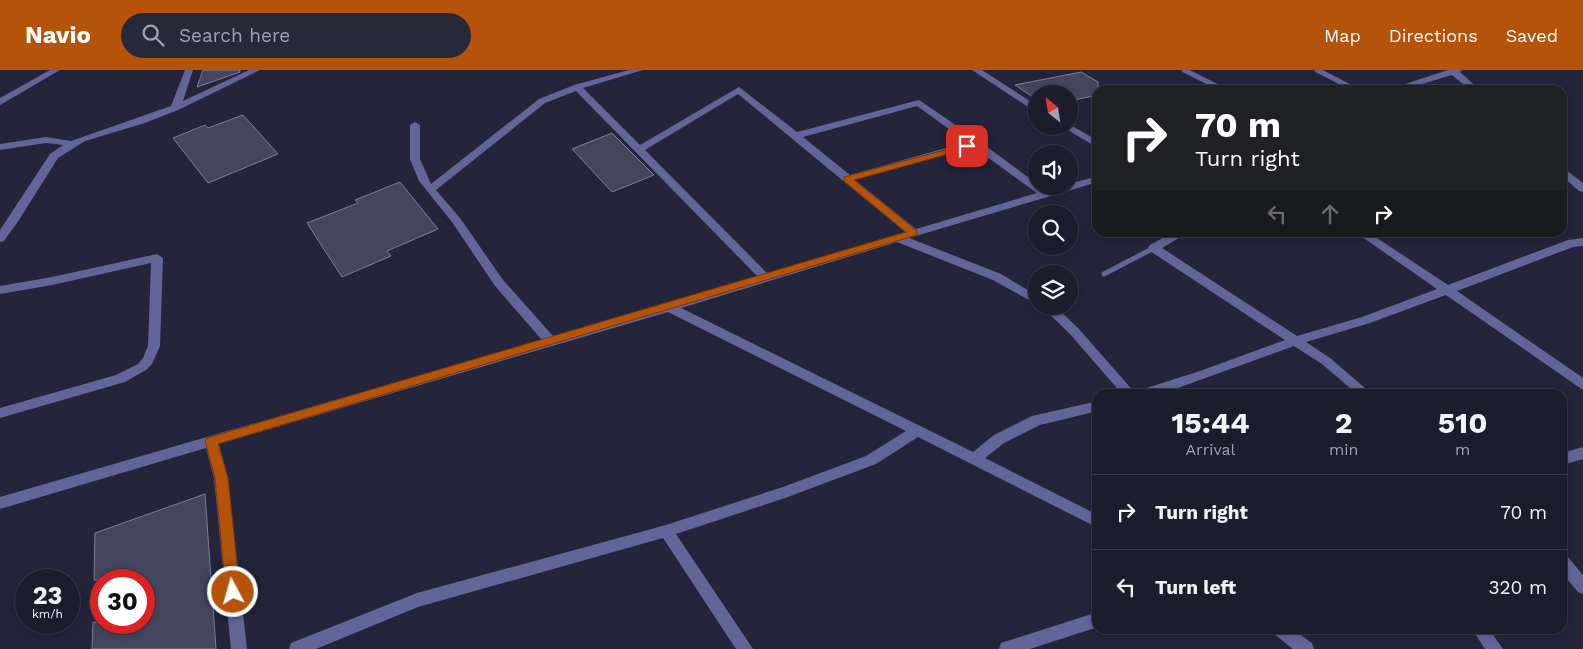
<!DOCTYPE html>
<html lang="en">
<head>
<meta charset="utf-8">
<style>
	:root { --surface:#1b1c2c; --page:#282938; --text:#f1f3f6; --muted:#a0a1a9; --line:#393a48; --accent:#b45309 }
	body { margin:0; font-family:"Work Sans",sans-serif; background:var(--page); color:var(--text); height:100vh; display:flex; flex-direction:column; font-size:19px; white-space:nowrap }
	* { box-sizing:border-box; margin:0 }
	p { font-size:16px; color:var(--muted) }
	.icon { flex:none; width:28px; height:28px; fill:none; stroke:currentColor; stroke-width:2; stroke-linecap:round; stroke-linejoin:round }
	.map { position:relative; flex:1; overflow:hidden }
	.sheet { position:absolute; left:1092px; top:319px; width:475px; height:245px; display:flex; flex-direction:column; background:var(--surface); border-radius:15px; box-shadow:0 2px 8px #0003,0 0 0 1px var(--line) }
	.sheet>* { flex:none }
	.guide { position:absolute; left:1092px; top:15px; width:475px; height:152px; border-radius:15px; box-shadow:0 2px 8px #0003,0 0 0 1px var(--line); background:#202124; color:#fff; overflow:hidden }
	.needle { width:32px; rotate:330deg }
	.controls { position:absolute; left:1028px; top:15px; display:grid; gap:10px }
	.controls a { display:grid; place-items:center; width:50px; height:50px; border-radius:50%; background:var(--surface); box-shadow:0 2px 8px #0003,0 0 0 1px var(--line); font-size:25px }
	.speed { position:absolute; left:15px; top:499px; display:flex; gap:10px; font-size:25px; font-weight:700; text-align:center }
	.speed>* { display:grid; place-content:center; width:65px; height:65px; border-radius:50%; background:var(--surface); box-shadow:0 2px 8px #0003,0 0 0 1px var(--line); line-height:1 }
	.speed small { font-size:12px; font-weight:400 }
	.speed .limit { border:8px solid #d22; background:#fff; color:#111 }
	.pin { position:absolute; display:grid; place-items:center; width:42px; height:42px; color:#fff; margin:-21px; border-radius:10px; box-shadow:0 2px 8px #0006 }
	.me { position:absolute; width:55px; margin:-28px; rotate:354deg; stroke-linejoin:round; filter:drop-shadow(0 0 4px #0008) }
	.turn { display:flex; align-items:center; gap:18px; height:105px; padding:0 20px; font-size:22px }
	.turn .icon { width:65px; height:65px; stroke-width:2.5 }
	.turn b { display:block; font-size:35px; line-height:42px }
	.lanes { display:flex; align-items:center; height:48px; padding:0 20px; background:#0003; justify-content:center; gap:25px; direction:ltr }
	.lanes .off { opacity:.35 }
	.eta { display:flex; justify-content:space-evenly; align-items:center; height:85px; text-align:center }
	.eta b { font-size:30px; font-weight:700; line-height:35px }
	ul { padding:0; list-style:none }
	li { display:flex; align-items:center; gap:15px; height:75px; padding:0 20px; border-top:1px solid var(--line) }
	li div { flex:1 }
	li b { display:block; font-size:19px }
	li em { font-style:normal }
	header { display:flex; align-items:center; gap:30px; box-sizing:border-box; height:70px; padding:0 25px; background:var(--accent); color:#fff }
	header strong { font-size:24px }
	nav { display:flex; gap:28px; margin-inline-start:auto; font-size:18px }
	.search { width:350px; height:45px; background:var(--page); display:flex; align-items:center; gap:12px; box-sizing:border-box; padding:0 18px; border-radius:28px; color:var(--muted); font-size:19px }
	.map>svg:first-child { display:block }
	.building { fill:#44465e; stroke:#7b7e98 }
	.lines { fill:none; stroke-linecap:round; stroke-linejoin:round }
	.lane { stroke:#626598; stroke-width:5 }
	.street { fill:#626598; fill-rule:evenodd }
	.route { fill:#b45309; stroke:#753606 }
</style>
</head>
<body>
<header>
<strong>Navio</strong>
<div class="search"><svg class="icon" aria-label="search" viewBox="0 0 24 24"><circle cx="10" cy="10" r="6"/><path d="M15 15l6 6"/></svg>Search here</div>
<nav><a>Map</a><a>Directions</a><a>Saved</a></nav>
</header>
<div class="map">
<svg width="1583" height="579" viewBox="0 0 1583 579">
	<rect width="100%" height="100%" fill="#24253b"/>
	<g class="building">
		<polygon points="203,0 240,0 240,2 197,17"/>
		<polygon points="1081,2 1098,12 1098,25 1069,31 1069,24 1036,24 1036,29 1015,15"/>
		<polygon points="243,45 278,84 208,113 173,68 205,55 208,58"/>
		<polygon points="612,63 654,105 612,122 572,79"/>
		<polygon points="400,112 438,159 387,181 391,186 342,207 307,153 358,133 355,130"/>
		<polygon points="205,424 216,579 92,579 93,552 144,552 144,510 94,510 95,463"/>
	</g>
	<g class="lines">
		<g class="lane">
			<polyline points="1184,0 1224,20"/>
			<polyline points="1317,0 1356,20"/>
			<polyline points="1104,204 1154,178"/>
		</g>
		<g class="street">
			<polygon points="50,0 60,0 0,35 0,28"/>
			<polygon points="185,0 193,0 183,31 249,0 260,0 178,40 145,53 85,71 58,88 19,150 4,171 0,172 0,160 50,84 63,75 46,73 0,80 0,74 46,67 71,71 171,36"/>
			<path d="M629,0H643L583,18L640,75L739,17L797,62L919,30L979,71L1036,113V116H1041L1047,120L1069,116V114L1098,106V112L909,168L1001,204L1036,225V234L993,210L897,172L681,238L973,382L994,365L1032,346L1098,331V341L1040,355L1004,373L985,388L1098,445V458L918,367L876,394L785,428L676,464L753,579H736L663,468L418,537L316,579H289L291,573L417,523L666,455L783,417L866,386L906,361L668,242L219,374L228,408L247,579H231L214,408L206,378L0,439V427L542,270L495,216L452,152L419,111L410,89V55L415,52L420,55V89L431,114L539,29L574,15ZM576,21L757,206L553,266L503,210L460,148L436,120L545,33ZM738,24L905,162L767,203L645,80ZM917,36L967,72L850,105L803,67ZM973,77L1037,123L916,159L855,110Z"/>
			<polygon points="972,0 982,0 1036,35 1036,42"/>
			<polygon points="1448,0 1462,0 1460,2 1480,20 1470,20 1452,5 1402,20 1387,20"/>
			<polygon points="1069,54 1098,71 1098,78 1061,56 1069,56"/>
			<polygon points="1562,97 1583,113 1583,122 1579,121 1562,106"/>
			<polygon points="1174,162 1189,162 1162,178 1297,266 1362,247 1437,219 1355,162 1368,162 1448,215 1568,170 1583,168 1583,176 1573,177 1457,221 1583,308 1583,320 1446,225 1370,253 1306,272 1330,288 1372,324 1357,324 1322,294 1294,276 1164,323 1139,324 1140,320 1197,302 1285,270 1150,181 1148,178 1150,175"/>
			<polygon points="157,184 163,188 160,276 152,294 146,300 125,312 0,348 0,338 116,305 138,294 143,288 148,276 151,193 52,215 0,224 0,216 52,207"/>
			<polygon points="1041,236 1055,236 1078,258 1136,324 1122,324 1070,264"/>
			<polygon points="1583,377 1583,389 1562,395 1562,383"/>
			<polygon points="1562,484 1567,486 1583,505 1583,524 1578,522 1562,503"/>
			<polygon points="1098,542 1098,557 1030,579 999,579 1001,573 1007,571"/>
			<polygon points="1272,559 1292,559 1312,573 1314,579 1293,579 1274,564"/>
			<polygon points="1472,559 1489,559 1503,579 1485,579"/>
		</g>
	</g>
	<polygon class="route" points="967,74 971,76 970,78 854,110 917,161 917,165 218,374 228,408 240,522 238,526 233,528 228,526 226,522 215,408 205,371 207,368 906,162 844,111 844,107"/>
</svg>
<div class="controls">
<a><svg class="needle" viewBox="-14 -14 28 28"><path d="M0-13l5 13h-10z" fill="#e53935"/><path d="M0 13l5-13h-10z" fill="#a0a1a9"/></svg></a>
<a><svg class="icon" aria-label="sound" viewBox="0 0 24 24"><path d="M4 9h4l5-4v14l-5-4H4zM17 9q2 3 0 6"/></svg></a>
<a><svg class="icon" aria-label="search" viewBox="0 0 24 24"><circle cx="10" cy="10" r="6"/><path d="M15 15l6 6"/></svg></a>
<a><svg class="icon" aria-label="layers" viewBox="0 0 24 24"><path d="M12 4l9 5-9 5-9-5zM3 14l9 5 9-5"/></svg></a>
</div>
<div class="speed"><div>23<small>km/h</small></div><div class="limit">30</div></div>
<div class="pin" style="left:967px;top:76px;background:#d93025"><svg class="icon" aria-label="arrive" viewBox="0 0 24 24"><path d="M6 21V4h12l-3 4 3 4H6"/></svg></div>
<svg class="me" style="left:233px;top:522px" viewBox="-20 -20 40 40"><circle r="17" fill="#b45309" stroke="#fff" stroke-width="3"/><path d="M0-11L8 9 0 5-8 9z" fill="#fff"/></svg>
<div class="guide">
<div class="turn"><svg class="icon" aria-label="right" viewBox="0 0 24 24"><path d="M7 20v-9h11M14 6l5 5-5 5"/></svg><div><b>70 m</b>Turn right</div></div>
<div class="lanes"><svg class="icon off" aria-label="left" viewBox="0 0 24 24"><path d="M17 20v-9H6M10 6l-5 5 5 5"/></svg><svg class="icon off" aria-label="ahead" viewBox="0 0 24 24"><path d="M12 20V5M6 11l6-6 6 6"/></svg><svg class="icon" aria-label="right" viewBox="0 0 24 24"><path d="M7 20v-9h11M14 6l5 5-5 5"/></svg></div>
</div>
<section class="sheet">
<div class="eta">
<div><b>15:44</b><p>Arrival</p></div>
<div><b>2</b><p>min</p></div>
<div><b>510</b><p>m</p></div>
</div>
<ul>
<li><svg class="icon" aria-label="right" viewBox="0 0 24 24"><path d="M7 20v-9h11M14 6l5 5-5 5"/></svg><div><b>Turn right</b></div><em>70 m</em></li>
<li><svg class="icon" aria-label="left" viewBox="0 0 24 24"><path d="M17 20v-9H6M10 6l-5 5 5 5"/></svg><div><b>Turn left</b></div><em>320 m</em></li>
</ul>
</section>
</div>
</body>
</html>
